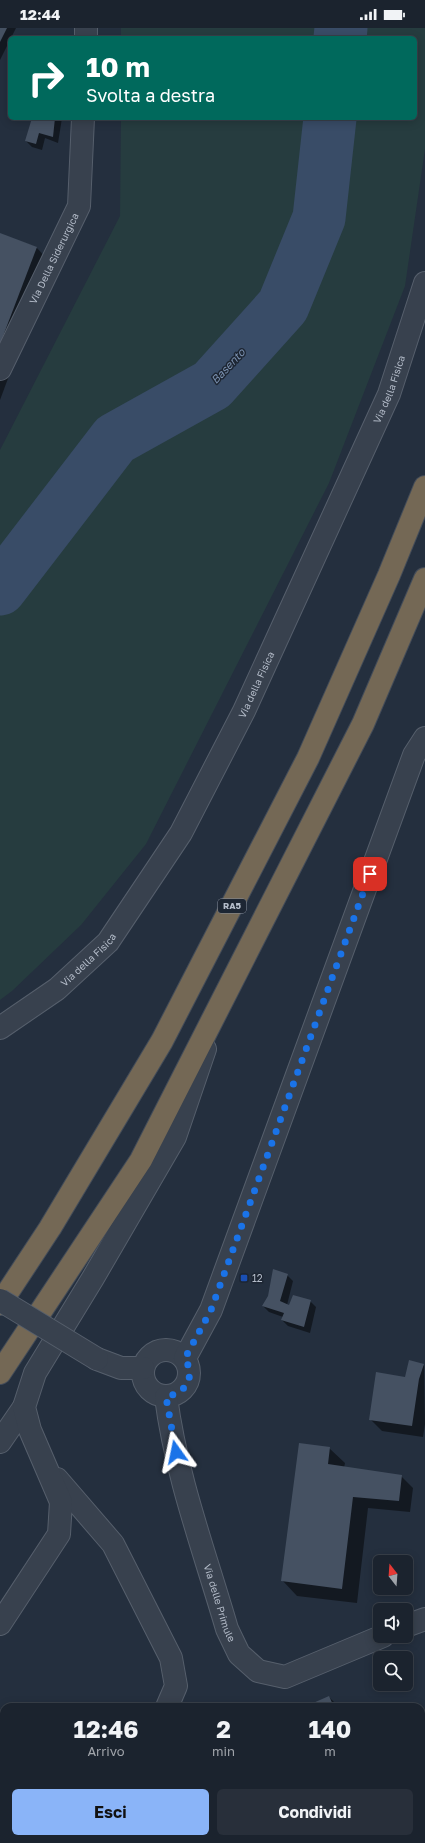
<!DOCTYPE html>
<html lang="it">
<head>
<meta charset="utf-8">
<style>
	:root { --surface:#1b232e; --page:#282f3a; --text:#f1f3f6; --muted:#a0a4aa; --line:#39404a; --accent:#8ab4f8 }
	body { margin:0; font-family:"Golos Text",sans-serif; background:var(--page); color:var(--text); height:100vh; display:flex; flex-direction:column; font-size:15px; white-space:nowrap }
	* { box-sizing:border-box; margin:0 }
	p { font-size:13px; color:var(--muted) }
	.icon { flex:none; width:22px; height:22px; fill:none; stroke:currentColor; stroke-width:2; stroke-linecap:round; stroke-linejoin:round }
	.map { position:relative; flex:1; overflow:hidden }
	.panel { position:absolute; left:0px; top:1675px; width:425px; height:140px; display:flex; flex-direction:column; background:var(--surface); border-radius:12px 12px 0 0; box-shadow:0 2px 10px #0003,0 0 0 1px var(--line) }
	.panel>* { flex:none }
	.hud { position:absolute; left:8px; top:8px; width:409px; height:84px; border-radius:6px; box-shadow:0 2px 10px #0003,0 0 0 1px var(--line); background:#00695c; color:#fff; overflow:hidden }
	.needle { width:26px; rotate:343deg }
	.fabs { position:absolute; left:373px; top:1527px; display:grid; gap:8px }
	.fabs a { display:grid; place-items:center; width:40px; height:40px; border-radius:6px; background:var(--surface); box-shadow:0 2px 10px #0003,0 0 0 1px var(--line); font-size:20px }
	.pin { position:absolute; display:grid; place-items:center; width:34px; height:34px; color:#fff; margin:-17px; border-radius:8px; box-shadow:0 2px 6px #0006 }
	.me { position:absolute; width:44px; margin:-22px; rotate:348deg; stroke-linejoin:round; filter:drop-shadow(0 0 3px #0008) }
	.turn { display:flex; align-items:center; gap:14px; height:84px; padding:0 12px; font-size:18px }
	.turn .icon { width:52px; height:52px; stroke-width:2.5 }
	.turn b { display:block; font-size:28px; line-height:34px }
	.eta { display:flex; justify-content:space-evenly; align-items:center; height:68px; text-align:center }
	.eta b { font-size:24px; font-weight:700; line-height:28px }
	.button { display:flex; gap:8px; margin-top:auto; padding:8px 12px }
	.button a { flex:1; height:46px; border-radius:6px; background:var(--accent); color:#111; font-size:16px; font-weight:700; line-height:46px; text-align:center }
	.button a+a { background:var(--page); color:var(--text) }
	.status { display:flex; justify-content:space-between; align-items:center; height:28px; padding:0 20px; background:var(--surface); direction:ltr }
	.status svg { height:11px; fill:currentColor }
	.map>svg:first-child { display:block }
	.green { fill:#263c3f }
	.shadow { fill:#0007 }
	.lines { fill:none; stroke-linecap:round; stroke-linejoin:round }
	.river { stroke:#394c67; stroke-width:53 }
	.building { fill:#455162 }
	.minor-casing { stroke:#565f6c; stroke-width:24 }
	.highway-casing { stroke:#434c59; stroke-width:24 }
	.minor { stroke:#38414e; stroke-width:22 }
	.highway { stroke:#746855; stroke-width:22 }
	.minor-bridge-casing { stroke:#565f6c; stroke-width:24; stroke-linecap:butt }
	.minor-bridge { stroke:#38414e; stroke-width:22 }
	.route { stroke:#1a73e8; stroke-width:7; stroke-dasharray:0 12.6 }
	.transit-dot { fill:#1a4fb4; stroke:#1d2633; stroke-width:1.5 }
	.labels { text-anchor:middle; stroke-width:3; stroke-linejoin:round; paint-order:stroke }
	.shield { fill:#1d2633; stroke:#878f9c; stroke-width:1 }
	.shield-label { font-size:9px; font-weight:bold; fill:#b4bcc9 }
	.street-label { font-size:10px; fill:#b4bcc9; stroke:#1d2633 }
	.poi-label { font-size:10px; fill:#b4bcc9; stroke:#1d2633; text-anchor:start }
	.water-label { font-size:11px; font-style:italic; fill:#7c92b1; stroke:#1d2633 }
</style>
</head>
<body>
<div class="status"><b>12:44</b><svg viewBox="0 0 49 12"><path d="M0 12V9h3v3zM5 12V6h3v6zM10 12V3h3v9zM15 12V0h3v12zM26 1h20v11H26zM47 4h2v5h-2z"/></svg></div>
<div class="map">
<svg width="425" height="1815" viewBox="0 0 425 1815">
	<rect width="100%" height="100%" fill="#242f3e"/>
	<polygon class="green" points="121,0 425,0 425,121 405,258 329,455 146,816 81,897 12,963 0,972 0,422 120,188 121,90 415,90 415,10 121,10"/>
	<g class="shadow">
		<polygon points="0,0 16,0 0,32"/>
		<polygon points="33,90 62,90 58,115 45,110 42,122 32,119 26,113"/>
		<polygon points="0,206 36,219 51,235 0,372"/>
		<polygon points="287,1247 293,1253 287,1277 290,1278 310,1273 316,1279 310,1305 288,1298 282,1292 283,1289 269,1284 263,1278"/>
		<polygon points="424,1337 425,1396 423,1409 382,1403 370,1391 408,1350"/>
		<polygon points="329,1420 345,1435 344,1440 401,1448 413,1460 410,1484 368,1480 357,1575 297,1568 282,1552"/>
		<polygon points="329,1669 339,1679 306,1679"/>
	</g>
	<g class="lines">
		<g class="river">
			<polyline points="340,10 341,0"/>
			<polyline points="0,561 115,411 212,357 283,278 319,190 330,90"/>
		</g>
	</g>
	<g class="building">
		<polygon points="0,0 7,0 0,14"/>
		<polygon points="32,90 55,90 53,109 39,105 36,116 25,113"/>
		<polygon points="0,205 37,219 0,316"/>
		<polygon points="273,1241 288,1246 280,1273 289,1277 293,1267 311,1272 304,1299 281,1292 284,1285 262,1278 268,1268"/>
		<polygon points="409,1332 424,1336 419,1351 412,1398 369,1392 376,1344 405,1349"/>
		<polygon points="299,1415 330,1419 328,1436 402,1447 399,1473 353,1469 342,1561 281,1553"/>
		<polygon points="329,1668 334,1679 304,1679"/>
	</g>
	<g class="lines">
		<g class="minor-casing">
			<g id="minor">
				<polyline points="86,10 86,0"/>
				<path id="s1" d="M0,341L79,178L83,90"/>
				<path id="s2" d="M0,1000L57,961L108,914L181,805L244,683L389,366L425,255"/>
				<circle cx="166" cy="1345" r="23"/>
				<polyline points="185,1330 211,1282 414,727 425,710"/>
				<polyline points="97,1331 121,1340 143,1340"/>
				<path id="s3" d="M166,1369C176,1448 205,1525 227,1601L239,1626L258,1643L285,1649L383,1608"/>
				<polyline points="0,1414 24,1379"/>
				<polyline points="57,1451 113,1516 171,1630 176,1658 167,1679"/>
				<polyline points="0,1596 59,1506 61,1474 30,1402 24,1379 35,1345 93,1250 175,1109 205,1021"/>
				<polyline points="406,1598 425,1591"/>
				<polyline points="0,1762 4,1760"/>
			</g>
		</g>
		<g class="highway-casing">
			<g id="highway">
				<polyline points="0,1276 50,1200 162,1013 308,730 389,547 425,459"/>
				<polyline points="0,1345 141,1132 363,696 425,551"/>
			</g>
		</g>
		<use href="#minor" class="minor"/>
		<use href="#highway" class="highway"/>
		<g class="minor-bridge-casing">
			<polyline id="minor-bridge" points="0,1272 97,1331"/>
		</g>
		<use href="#minor-bridge" class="minor-bridge"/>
	</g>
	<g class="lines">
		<path class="route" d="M176,1424L166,1369C188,1363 195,1350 185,1330L211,1282L370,846"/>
	</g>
	<rect class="transit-dot" x="240" y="1246" width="8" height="8" rx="2"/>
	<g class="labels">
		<rect class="shield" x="218" y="871" width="28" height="14" rx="3"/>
		<g class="shield-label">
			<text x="232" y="881">RA5</text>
		</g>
		<g class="street-label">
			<text dy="4" stroke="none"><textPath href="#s1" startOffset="123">Via Della Siderurgica</textPath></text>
			<text dy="4" stroke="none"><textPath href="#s2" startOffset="760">Via della Fisica</textPath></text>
			<text dy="4" stroke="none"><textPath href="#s2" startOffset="436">Via della Fisica</textPath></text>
			<text dy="4" stroke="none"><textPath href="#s2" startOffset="112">Via della Fisica</textPath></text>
			<text dy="4" stroke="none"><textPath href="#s3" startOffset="213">Via delle Primule</textPath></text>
		</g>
		<g class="poi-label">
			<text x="252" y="1254">12</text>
		</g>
		<g class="water-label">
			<text transform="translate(228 338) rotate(-47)" y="4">Basento</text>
		</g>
	</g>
</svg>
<div class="fabs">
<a><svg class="needle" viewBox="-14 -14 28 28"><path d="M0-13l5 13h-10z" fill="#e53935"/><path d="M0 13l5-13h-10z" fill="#a0a4aa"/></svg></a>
<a><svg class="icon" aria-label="sound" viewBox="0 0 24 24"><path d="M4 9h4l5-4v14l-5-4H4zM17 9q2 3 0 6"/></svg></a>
<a><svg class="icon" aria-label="search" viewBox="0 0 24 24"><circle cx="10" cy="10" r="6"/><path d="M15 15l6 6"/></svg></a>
</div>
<div class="pin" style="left:370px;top:846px;background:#d93025"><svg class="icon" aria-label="arrive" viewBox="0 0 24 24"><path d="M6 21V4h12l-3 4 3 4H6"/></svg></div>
<svg class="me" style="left:176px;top:1424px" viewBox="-20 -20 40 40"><path d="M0-17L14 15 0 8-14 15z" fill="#1a73e8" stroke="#fff" stroke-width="4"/></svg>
<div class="hud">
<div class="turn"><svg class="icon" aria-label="right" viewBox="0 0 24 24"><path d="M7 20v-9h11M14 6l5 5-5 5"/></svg><div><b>10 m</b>Svolta a destra</div></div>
</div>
<section class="panel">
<div class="eta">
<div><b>12:46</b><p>Arrivo</p></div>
<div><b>2</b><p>min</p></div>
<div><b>140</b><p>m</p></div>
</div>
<div class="button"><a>Esci</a><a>Condividi</a></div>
</section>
</div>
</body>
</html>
